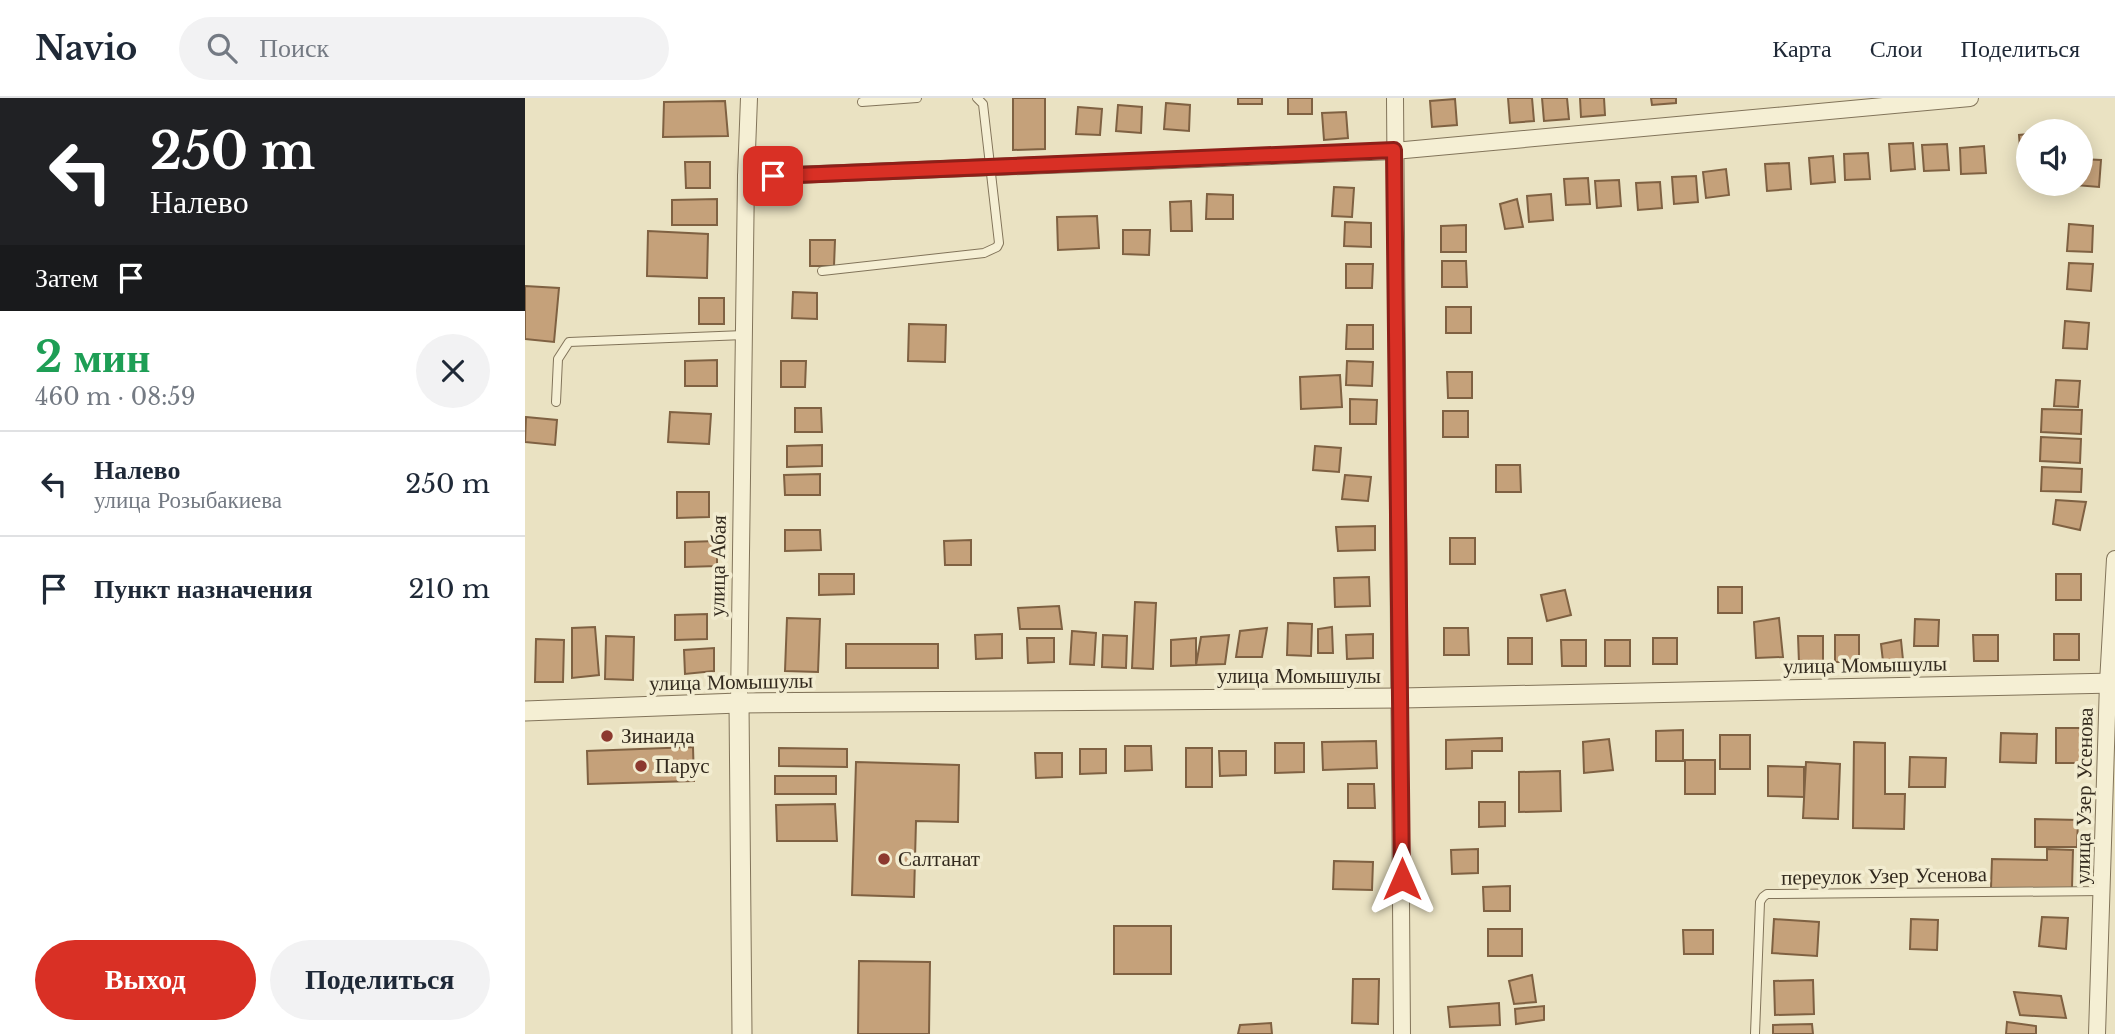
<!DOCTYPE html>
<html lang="ru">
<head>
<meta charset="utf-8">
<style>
	:root { --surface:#fff; --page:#f2f2f3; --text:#1f2937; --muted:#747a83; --line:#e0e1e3; --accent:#d93025 }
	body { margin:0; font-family:"Libre Baskerville",serif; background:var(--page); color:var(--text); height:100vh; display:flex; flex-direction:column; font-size:26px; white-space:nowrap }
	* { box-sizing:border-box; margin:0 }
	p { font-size:23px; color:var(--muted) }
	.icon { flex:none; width:38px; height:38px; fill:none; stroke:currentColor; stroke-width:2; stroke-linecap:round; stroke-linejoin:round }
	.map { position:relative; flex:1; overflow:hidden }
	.panel { display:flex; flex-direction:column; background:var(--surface); width:525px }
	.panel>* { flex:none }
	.hud { background:#202124; color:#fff; overflow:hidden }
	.buttons { position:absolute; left:1491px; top:21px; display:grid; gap:14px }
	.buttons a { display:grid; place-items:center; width:77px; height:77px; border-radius:50%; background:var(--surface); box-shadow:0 4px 18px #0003; font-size:35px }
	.pin { position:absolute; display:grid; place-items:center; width:60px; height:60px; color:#fff; margin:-30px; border-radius:14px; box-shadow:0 4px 10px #0006 }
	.me { position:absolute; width:77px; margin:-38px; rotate:0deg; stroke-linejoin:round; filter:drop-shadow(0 0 5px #0008) }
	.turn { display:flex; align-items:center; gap:24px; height:147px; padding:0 35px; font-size:32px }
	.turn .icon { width:91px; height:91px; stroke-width:2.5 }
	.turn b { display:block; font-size:49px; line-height:60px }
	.then { display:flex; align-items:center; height:66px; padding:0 35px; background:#0003; gap:14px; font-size:26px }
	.round { display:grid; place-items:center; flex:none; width:74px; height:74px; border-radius:37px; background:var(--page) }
	.head { display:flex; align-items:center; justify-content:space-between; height:119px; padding:0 35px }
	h1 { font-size:42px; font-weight:700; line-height:52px; color:#1e9e55 }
	.primary-button { display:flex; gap:14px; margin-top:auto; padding:14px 35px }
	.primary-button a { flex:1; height:80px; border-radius:42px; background:var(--accent); color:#fff; font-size:28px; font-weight:700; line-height:80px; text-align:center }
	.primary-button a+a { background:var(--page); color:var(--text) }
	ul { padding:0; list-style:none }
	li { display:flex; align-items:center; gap:21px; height:105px; padding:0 35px; border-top:2px solid var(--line) }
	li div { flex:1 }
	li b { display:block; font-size:26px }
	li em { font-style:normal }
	header { display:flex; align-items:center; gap:42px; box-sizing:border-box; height:98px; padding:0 35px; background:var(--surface); border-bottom:2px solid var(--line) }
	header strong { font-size:33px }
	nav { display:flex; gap:38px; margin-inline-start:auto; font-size:24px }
	.search { width:490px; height:63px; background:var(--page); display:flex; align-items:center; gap:18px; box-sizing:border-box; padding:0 24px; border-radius:38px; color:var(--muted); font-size:26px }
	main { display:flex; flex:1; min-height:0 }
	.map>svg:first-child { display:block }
	.building { fill:#c5a17a; stroke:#7f6142; stroke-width:2 }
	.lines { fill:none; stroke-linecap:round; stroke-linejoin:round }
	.service-casing { stroke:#82745a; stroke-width:10 }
	.minor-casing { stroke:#82745a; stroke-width:18 }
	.tertiary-casing { stroke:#82745a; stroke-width:21 }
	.service { stroke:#f5efd4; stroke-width:8 }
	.minor { stroke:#f5efd4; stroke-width:16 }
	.tertiary { stroke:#f5efd4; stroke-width:19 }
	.route-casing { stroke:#8d1f18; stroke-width:18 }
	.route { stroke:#d93025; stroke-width:12 }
	.poi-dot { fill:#8c392f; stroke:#f2ecd0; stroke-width:2.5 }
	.labels { text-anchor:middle; stroke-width:7; stroke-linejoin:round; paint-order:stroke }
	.street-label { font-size:21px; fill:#332a1e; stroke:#f2ecd0 }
	.poi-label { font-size:21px; fill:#332a1e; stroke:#f2ecd0; text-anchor:start }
</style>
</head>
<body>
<header>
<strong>Navio</strong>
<div class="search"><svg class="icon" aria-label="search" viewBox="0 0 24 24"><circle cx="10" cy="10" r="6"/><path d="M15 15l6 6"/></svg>Поиск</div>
<nav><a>Карта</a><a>Слои</a><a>Поделиться</a></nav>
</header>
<main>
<section class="panel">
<div class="hud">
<div class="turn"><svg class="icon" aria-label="left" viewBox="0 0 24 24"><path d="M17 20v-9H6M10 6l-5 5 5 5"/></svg><div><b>250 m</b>Налево</div></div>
<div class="then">Затем<svg class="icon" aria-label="arrive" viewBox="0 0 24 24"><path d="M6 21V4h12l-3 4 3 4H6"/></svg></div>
</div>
<div class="head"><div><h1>2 мин</h1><p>460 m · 08:59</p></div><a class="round"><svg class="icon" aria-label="close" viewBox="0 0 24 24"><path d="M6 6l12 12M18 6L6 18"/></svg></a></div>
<ul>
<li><svg class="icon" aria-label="left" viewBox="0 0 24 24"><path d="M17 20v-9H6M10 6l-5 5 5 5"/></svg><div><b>Налево</b><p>улица Розыбакиева</p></div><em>250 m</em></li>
<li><svg class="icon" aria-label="arrive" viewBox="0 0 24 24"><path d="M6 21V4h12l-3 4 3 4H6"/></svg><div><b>Пункт назначения</b></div><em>210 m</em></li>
</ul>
<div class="primary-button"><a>Выход</a><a>Поделиться</a></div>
</section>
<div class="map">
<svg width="1590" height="936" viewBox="0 0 1590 936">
	<rect width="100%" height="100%" fill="#eae2c2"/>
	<g class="building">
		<polygon points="488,0 520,0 520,51 488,52"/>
		<rect x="713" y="0" width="24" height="6"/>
		<rect x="763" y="0" width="24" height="16"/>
		<polygon points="983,0 1007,0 1009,23 985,25"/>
		<polygon points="1017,0 1042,0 1044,21 1019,23"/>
		<polygon points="1055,0 1079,0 1080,17 1056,19"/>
		<polygon points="1126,0 1151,0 1151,5 1127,7"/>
		<polygon points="930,1 932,27 907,29 905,3"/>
		<polygon points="200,3 203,38 138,39 139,4"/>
		<polygon points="641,5 665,7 664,33 639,31"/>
		<polygon points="593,7 617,9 616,35 591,33"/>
		<polygon points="553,9 577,11 575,37 551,36"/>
		<polygon points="821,14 823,40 799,42 797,15"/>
		<polygon points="1503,36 1503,63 1496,63 1494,37"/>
		<polygon points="1388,45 1390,71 1366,73 1364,46"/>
		<polygon points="1422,46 1424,72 1399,73 1397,47"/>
		<polygon points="1459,48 1461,75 1436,76 1435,50"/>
		<polygon points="1343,55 1345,81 1320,82 1319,56"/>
		<polygon points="1308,58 1310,84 1286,86 1284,60"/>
		<polygon points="1556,61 1576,62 1574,89 1550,87 1556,86"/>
		<polygon points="160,64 185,64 185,90 161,90"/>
		<polygon points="1264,65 1266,91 1242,93 1240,66"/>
		<polygon points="1201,71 1204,97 1181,100 1178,74"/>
		<polygon points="1171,78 1173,104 1149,106 1147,79"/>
		<polygon points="1063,80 1065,106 1041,107 1039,81"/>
		<polygon points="1094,82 1096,108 1072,110 1070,83"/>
		<polygon points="1135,84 1137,110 1113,112 1111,85"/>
		<polygon points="809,89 829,90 827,119 807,118"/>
		<polygon points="682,96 708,97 708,121 681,121"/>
		<polygon points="1026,96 1028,122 1004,124 1002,98"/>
		<polygon points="192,101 192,127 147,127 147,102"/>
		<polygon points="992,101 998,129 980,131 975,106"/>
		<polygon points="666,103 667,133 646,133 645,104"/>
		<polygon points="572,118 574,150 533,152 532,119"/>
		<polygon points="820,124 846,125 846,149 819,148"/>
		<polygon points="1544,126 1568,128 1567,154 1542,153"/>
		<polygon points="941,127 941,154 916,154 916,128"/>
		<polygon points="598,132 625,132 624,157 598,156"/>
		<polygon points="123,133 183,136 182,180 122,178"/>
		<polygon points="285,142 310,142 309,168 285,168"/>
		<polygon points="917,163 941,163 942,189 917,189"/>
		<polygon points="1544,165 1568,166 1566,193 1542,191"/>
		<polygon points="821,166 848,166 847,190 821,190"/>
		<polygon points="0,188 34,190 29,244 0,241"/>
		<polygon points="268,194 292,195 292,221 267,220"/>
		<rect x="174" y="200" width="25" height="26"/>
		<rect x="921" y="209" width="25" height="26"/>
		<polygon points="1540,223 1564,225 1562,251 1538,250"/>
		<polygon points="384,226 421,227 420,264 383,263"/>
		<polygon points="822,227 848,227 848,251 821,251"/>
		<polygon points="192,262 192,288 160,288 160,263"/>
		<polygon points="256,263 281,263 280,289 256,289"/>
		<polygon points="822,263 848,264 847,288 821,287"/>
		<polygon points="922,274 947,274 947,300 923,300"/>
		<polygon points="815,277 817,309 776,311 775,279"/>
		<polygon points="1531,282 1555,283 1553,309 1529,308"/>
		<polygon points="825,301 852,302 851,326 825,326"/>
		<polygon points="270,310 296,310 297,334 270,334"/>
		<polygon points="1517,311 1557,312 1556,336 1516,334"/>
		<rect x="918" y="313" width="25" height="26"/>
		<polygon points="145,314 186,316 184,346 143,344"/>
		<polygon points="1,319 32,322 30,347 0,344"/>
		<polygon points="1516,339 1556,341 1555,365 1515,363"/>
		<polygon points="297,347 297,368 262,369 262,348"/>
		<polygon points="790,348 816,350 814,374 788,372"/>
		<polygon points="971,367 995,367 996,394 971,394"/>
		<polygon points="1517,369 1557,371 1556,394 1516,393"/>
		<polygon points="295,376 295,397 260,397 259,377"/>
		<polygon points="820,377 846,379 843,403 817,401"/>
		<polygon points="152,394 184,394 184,419 152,420"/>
		<polygon points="1531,402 1561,404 1555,432 1528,426"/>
		<polygon points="850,428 850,452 813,453 811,429"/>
		<polygon points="260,432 295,432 296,452 260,453"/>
		<rect x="925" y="440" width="25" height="26"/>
		<polygon points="446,442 446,467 420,467 419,443"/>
		<polygon points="192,443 192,468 160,469 160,444"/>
		<polygon points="294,476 329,476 329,496 294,497"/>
		<rect x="1531" y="476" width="25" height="26"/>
		<polygon points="844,479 845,508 810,509 809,480"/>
		<rect x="1193" y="489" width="24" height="26"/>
		<polygon points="1040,492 1046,517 1022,523 1016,497"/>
		<polygon points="610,504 631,505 628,571 607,570"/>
		<polygon points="534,508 537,531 495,531 493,510"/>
		<polygon points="182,516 182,541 150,542 150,517"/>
		<polygon points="262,520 295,521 293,574 260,573"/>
		<polygon points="1254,520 1258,559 1231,560 1229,524"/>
		<polygon points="1390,521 1414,522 1413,548 1389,548"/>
		<polygon points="763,525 787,526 786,558 762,557"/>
		<polygon points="70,529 74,577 47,580 47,530"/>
		<polygon points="807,529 808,555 793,555 793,531"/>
		<polygon points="742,530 737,559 711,559 715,533"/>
		<polygon points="919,530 943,530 944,557 919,557"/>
		<polygon points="547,533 571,535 569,567 545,566"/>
		<polygon points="477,536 477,560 451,561 450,537"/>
		<polygon points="848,536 848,560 822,561 821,537"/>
		<rect x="1529" y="536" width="25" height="26"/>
		<polygon points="578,537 602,538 601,570 577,569"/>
		<polygon points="704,537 700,566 671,567 676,539"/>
		<rect x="1310" y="537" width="24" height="27"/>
		<polygon points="1448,537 1473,537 1473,563 1449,563"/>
		<polygon points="81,538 109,539 108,582 80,581"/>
		<polygon points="1273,538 1298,538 1298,564 1274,565"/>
		<polygon points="502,540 529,540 529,564 503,565"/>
		<polygon points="671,540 671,567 646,568 646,542"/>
		<rect x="983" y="540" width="24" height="26"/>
		<rect x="1128" y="540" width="24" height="26"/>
		<polygon points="11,541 39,542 38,584 10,584"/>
		<polygon points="1036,542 1061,542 1061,568 1037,568"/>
		<rect x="1080" y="542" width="25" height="26"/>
		<polygon points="1376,542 1379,572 1359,572 1356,546"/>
		<rect x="321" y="546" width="92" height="24"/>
		<polygon points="189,550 189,573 160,576 159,552"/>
		<rect x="1531" y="630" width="26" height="35"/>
		<polygon points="1158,632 1158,663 1131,663 1131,633"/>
		<polygon points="1476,635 1512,636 1511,665 1475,664"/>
		<rect x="1195" y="637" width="30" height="34"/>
		<polygon points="977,640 977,653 947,653 947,670 921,671 921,642"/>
		<polygon points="1084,641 1088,672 1059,675 1058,644"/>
		<polygon points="851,643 852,670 798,672 797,644"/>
		<polygon points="1329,644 1360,645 1360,696 1380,696 1379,731 1328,730"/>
		<polygon points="750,645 779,645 779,674 750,675"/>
		<polygon points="600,648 626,648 627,672 600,673"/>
		<polygon points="168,649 169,683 63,686 62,653"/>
		<polygon points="254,650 322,651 322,669 254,668"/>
		<rect x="661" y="650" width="26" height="39"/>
		<polygon points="555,651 581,651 581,675 555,676"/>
		<polygon points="694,653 721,653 721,677 695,678"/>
		<polygon points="510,655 537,655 537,679 511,680"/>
		<polygon points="1385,659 1421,660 1420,689 1384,689"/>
		<rect x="1160" y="662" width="30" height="34"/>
		<polygon points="331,664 434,667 433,724 391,723 389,799 327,797"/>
		<polygon points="1281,664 1315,666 1313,721 1278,720"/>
		<polygon points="1243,668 1279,669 1279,699 1243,698"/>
		<polygon points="1035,673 1036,713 994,714 994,674"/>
		<rect x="250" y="678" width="61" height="18"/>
		<polygon points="823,686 849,686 850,710 823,710"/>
		<polygon points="954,704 980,704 980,728 954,729"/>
		<polygon points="310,706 312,743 252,743 251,707"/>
		<polygon points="1510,721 1553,722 1552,749 1510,749"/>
		<polygon points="953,751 953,775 927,776 926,752"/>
		<polygon points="1522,751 1548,752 1547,790 1466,790 1467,761 1522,762"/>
		<polygon points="809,763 848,764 847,792 808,791"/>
		<polygon points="985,788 985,813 959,813 958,789"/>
		<polygon points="1517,819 1543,820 1541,851 1514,848"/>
		<polygon points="1249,821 1294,824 1292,858 1247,855"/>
		<polygon points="1386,821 1413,822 1412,852 1385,851"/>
		<rect x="589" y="828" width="57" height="48"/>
		<rect x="963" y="831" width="34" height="27"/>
		<polygon points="1158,832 1188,832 1188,856 1159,856"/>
		<polygon points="334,863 405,864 404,936 333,936"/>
		<polygon points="1007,877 1011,904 989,906 984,883"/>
		<polygon points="828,881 854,881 853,926 827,925"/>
		<polygon points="1288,882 1289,916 1250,917 1249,883"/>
		<polygon points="1489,894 1536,898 1541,920 1495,917"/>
		<polygon points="974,905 975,927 925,929 923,909"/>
		<polygon points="1019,908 1019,922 991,926 990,911"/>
		<polygon points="1482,924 1511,928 1511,936 1481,936"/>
		<polygon points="746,925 747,936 713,936 715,927"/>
		<polygon points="1287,926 1288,936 1248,936 1248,927"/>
	</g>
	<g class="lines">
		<g class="service-casing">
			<g id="service">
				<polyline points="337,4 392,0"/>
				<polyline points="297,173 459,155 472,149 474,145 458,6 452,0"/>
				<polyline points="31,304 33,261 44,244 219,237"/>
				<polyline points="1230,936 1235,804 1238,799 1242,796 1578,793"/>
			</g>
		</g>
		<g class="minor-casing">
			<g id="minor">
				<polyline points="870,0 877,936"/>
				<polyline points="221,79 869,53 1445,0"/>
				<polyline points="214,605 221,79 224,0"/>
				<polyline points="1572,936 1583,585 1590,461"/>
			</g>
		</g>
		<g class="tertiary-casing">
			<g id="tertiary">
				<polyline points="214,605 217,936"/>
				<polyline points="0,613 214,605 876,600 1590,585"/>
			</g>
		</g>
		<use href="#service" class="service"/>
		<use href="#minor" class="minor"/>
		<use href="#tertiary" class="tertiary"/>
	</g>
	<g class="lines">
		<g class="route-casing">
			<polyline id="route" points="248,78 869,52 877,781"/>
		</g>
		<use href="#route" class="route"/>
	</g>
	<g class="poi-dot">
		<circle cx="82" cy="638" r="7"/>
		<circle cx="116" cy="668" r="7"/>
		<circle cx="359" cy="761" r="7"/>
	</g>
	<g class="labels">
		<g class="street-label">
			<text transform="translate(193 468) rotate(-89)" y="7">улица Абая</text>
			<text transform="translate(1340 567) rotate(-1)" y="7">улица Момышулы</text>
			<text x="774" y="585">улица Момышулы</text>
			<text transform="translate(206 584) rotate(-1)" y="7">улица Момышулы</text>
			<text transform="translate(1559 698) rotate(-89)" y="7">улица Узер Усенова</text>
			<text transform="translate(1359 778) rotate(-1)" y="7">переулок Узер Усенова</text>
		</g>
		<g class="poi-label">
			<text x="96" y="645">Зинаида</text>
			<text x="130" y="675">Парус</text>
			<text x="373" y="768">Салтанат</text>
		</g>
	</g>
</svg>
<div class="buttons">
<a><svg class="icon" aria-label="sound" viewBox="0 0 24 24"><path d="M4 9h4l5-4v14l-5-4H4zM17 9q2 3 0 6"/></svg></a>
</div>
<div class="pin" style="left:248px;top:78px;background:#d93025"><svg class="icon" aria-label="arrive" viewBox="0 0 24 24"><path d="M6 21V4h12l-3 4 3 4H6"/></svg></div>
<svg class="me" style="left:877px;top:781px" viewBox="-20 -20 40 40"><path d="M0-17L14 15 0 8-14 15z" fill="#d93025" stroke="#fff" stroke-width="4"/></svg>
</div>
</main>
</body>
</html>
